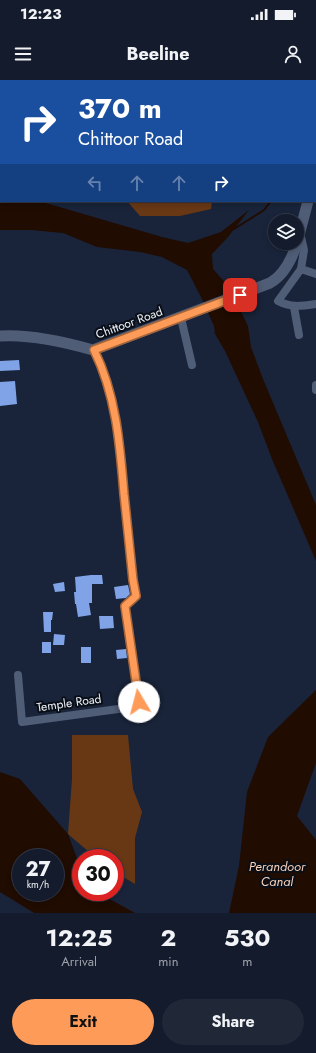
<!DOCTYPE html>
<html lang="en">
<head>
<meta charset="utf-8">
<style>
	:root { --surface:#131b2c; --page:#202838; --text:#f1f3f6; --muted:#9da1a9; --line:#323948; --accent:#fe9b58 }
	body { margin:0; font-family:Jost,sans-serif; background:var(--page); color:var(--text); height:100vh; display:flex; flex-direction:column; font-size:15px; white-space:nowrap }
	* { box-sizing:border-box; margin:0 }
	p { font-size:13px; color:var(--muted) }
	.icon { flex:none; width:22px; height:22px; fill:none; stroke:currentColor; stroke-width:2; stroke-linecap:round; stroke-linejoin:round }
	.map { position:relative; height:833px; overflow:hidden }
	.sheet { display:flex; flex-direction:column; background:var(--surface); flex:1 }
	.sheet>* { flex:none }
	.banner { position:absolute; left:0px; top:0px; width:316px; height:122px; box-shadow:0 2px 6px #0003,0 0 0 1px var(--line); background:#1a4fa0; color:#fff; overflow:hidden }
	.controls { position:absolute; left:268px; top:134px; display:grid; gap:8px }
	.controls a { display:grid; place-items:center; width:36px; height:36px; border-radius:50%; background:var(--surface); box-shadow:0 2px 6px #0003,0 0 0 1px var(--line); font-size:20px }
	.speed { position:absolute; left:12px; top:769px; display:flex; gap:8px; font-size:20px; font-weight:700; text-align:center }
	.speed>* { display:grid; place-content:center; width:52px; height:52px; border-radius:50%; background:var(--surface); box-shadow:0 2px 6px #0003,0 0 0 1px var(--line); line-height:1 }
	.speed small { font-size:10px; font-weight:400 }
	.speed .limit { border:6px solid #d22; background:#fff; color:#111 }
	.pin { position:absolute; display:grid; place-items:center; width:34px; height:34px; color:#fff; margin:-17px; border-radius:8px; box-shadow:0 2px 6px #0006 }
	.me { position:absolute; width:44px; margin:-22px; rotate:352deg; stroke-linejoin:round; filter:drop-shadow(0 0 3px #0008) }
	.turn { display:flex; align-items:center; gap:14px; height:84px; padding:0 12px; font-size:18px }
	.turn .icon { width:52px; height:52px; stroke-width:2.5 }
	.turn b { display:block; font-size:28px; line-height:34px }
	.lanes { display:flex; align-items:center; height:38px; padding:0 12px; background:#0003; justify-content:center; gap:20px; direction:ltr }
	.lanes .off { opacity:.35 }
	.eta { display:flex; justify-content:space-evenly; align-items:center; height:68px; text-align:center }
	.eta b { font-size:24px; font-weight:700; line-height:28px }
	.primary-button { display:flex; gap:8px; margin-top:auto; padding:8px 12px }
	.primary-button a { flex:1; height:46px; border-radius:24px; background:var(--accent); color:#111; font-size:16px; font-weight:700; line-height:46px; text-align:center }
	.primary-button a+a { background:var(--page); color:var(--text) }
	.status { display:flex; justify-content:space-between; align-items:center; height:28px; padding:0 20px; background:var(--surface); direction:ltr }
	.status svg { height:11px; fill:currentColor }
	header { display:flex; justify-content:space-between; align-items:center; height:52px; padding:0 12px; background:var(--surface); font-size:18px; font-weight:700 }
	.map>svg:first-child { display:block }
	.green { fill:#683815 }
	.water { fill:#200c01; fill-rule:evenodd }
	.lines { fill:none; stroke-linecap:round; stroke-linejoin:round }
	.stream { stroke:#200c01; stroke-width:2 }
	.building { fill:#7fa3e6 }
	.street { stroke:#505d76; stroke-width:8 }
	.secondary { stroke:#505d76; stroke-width:11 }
	.route-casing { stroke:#a56539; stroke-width:10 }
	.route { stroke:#fe9b58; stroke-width:7 }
	.labels { text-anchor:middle; stroke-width:4; stroke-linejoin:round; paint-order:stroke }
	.street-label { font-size:12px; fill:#eff4fc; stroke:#090e17 }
	.water-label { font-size:13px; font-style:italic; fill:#f8d1b9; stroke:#090e17 }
</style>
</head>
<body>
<div class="status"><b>12:23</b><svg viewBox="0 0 49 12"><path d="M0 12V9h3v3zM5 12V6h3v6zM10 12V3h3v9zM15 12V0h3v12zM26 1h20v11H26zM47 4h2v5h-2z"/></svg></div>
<header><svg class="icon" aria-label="menu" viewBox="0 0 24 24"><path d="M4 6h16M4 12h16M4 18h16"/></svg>Beeline<svg class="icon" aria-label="person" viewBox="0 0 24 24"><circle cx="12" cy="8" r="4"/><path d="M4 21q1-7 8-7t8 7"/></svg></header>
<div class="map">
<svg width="316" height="833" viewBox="0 0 316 833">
	<rect width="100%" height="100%" fill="#19243a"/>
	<g class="green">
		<polygon points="127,121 212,121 211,129 180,136 140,136"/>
		<polygon points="72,655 128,655 133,709 142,732 135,758 135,804 115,792 115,778 96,778 68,754 72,699"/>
	</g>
	<g class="water">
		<polygon points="0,118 1,121 39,121 162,157 188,163 221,152 249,130 228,157 212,174 213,189 229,207 248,246 251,267 263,299 316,425 316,481 272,379 258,342 225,271 215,254 214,246 202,219 187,190 162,177 140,172 97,167 63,153 31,150 0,150"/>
		<polygon points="316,610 316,683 297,736 316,760 316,833 229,833 239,786 247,712 268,657"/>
		<path d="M0,692L20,699L68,754L81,789V812H97L135,833H34L0,812ZM21,778H55V812H21Z"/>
	</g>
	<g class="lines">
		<g class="stream">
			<polyline points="315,54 316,52"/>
			<polyline points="234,149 264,130 271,121"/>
		</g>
	</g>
	<g class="building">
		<polygon points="19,280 20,290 0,291 0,281"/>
		<polygon points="15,301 17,324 0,326 0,302"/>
		<polygon points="91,495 102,495 103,504 92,504 92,523 89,523 91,535 78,537 76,524 75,524 74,512 76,512 75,497"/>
		<polygon points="64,502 65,511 55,512 53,504"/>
		<polygon points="128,505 130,514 126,518 116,519 114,507"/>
		<polygon points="43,532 53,532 52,540 51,540 51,552 44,552"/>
		<polygon points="99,536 113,536 114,548 100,549"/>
		<polygon points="54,554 65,555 64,565 53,565"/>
		<rect x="42" y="562" width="9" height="11"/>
		<rect x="81" y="567" width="10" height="16"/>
		<polygon points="126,569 127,578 117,579 116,570"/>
	</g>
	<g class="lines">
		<g class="street">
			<polyline points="187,0 191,1"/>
			<polyline points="154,1 155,0"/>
			<polyline points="315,32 316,32"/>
			<polyline points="300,152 304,170 301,189 316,194"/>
			<path d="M301,189L278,221C291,228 302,226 316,224"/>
			<polyline points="294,227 299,255"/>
			<polyline points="181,238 192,285"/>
			<polyline points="316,305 316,310"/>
			<path d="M18,595L22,642L133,627L139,622L125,526L136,516L133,500C130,470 127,441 124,412C119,364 116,314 93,270"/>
		</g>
		<g class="secondary">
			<polyline points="315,99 316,97"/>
			<polyline points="297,163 308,121"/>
			<path d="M0,256C30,254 65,262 93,270L270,203C284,195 292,179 297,163"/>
		</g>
	</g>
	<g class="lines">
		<g class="route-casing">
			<path id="route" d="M139,622L125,526L136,516L133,500C130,471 127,442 124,414C120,365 116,314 94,270L240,215"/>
		</g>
		<use href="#route" class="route"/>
	</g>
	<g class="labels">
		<g class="street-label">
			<text transform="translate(129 243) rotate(-20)" y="4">Chittoor Road</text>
			<text transform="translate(69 623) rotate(-8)" y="4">Temple Road</text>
		</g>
		<g class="water-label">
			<text x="277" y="791">Perandoor<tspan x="277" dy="15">Canal</tspan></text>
		</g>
	</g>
</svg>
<div class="controls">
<a><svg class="icon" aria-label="layers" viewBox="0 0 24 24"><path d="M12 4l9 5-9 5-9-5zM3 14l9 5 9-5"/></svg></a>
</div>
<div class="speed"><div>27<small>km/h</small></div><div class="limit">30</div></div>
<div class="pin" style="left:240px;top:215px;background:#d93025"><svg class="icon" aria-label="arrive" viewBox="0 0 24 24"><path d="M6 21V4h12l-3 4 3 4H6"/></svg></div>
<svg class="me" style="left:139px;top:622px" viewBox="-20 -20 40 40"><circle r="19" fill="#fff"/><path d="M0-13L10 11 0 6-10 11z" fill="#fe9b58"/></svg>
<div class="banner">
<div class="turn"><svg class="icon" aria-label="right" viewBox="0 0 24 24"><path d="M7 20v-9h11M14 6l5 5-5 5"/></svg><div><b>370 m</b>Chittoor Road</div></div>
<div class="lanes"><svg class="icon off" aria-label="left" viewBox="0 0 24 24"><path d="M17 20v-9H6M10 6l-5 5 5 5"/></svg><svg class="icon off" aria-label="ahead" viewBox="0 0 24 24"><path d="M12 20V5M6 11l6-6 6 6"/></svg><svg class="icon off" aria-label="ahead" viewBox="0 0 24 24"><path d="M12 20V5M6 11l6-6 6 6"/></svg><svg class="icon" aria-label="right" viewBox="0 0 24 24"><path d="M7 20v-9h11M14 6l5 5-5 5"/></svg></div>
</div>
</div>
<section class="sheet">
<div class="eta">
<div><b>12:25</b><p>Arrival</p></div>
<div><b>2</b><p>min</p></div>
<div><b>530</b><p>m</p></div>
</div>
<div class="primary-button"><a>Exit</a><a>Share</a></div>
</section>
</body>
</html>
